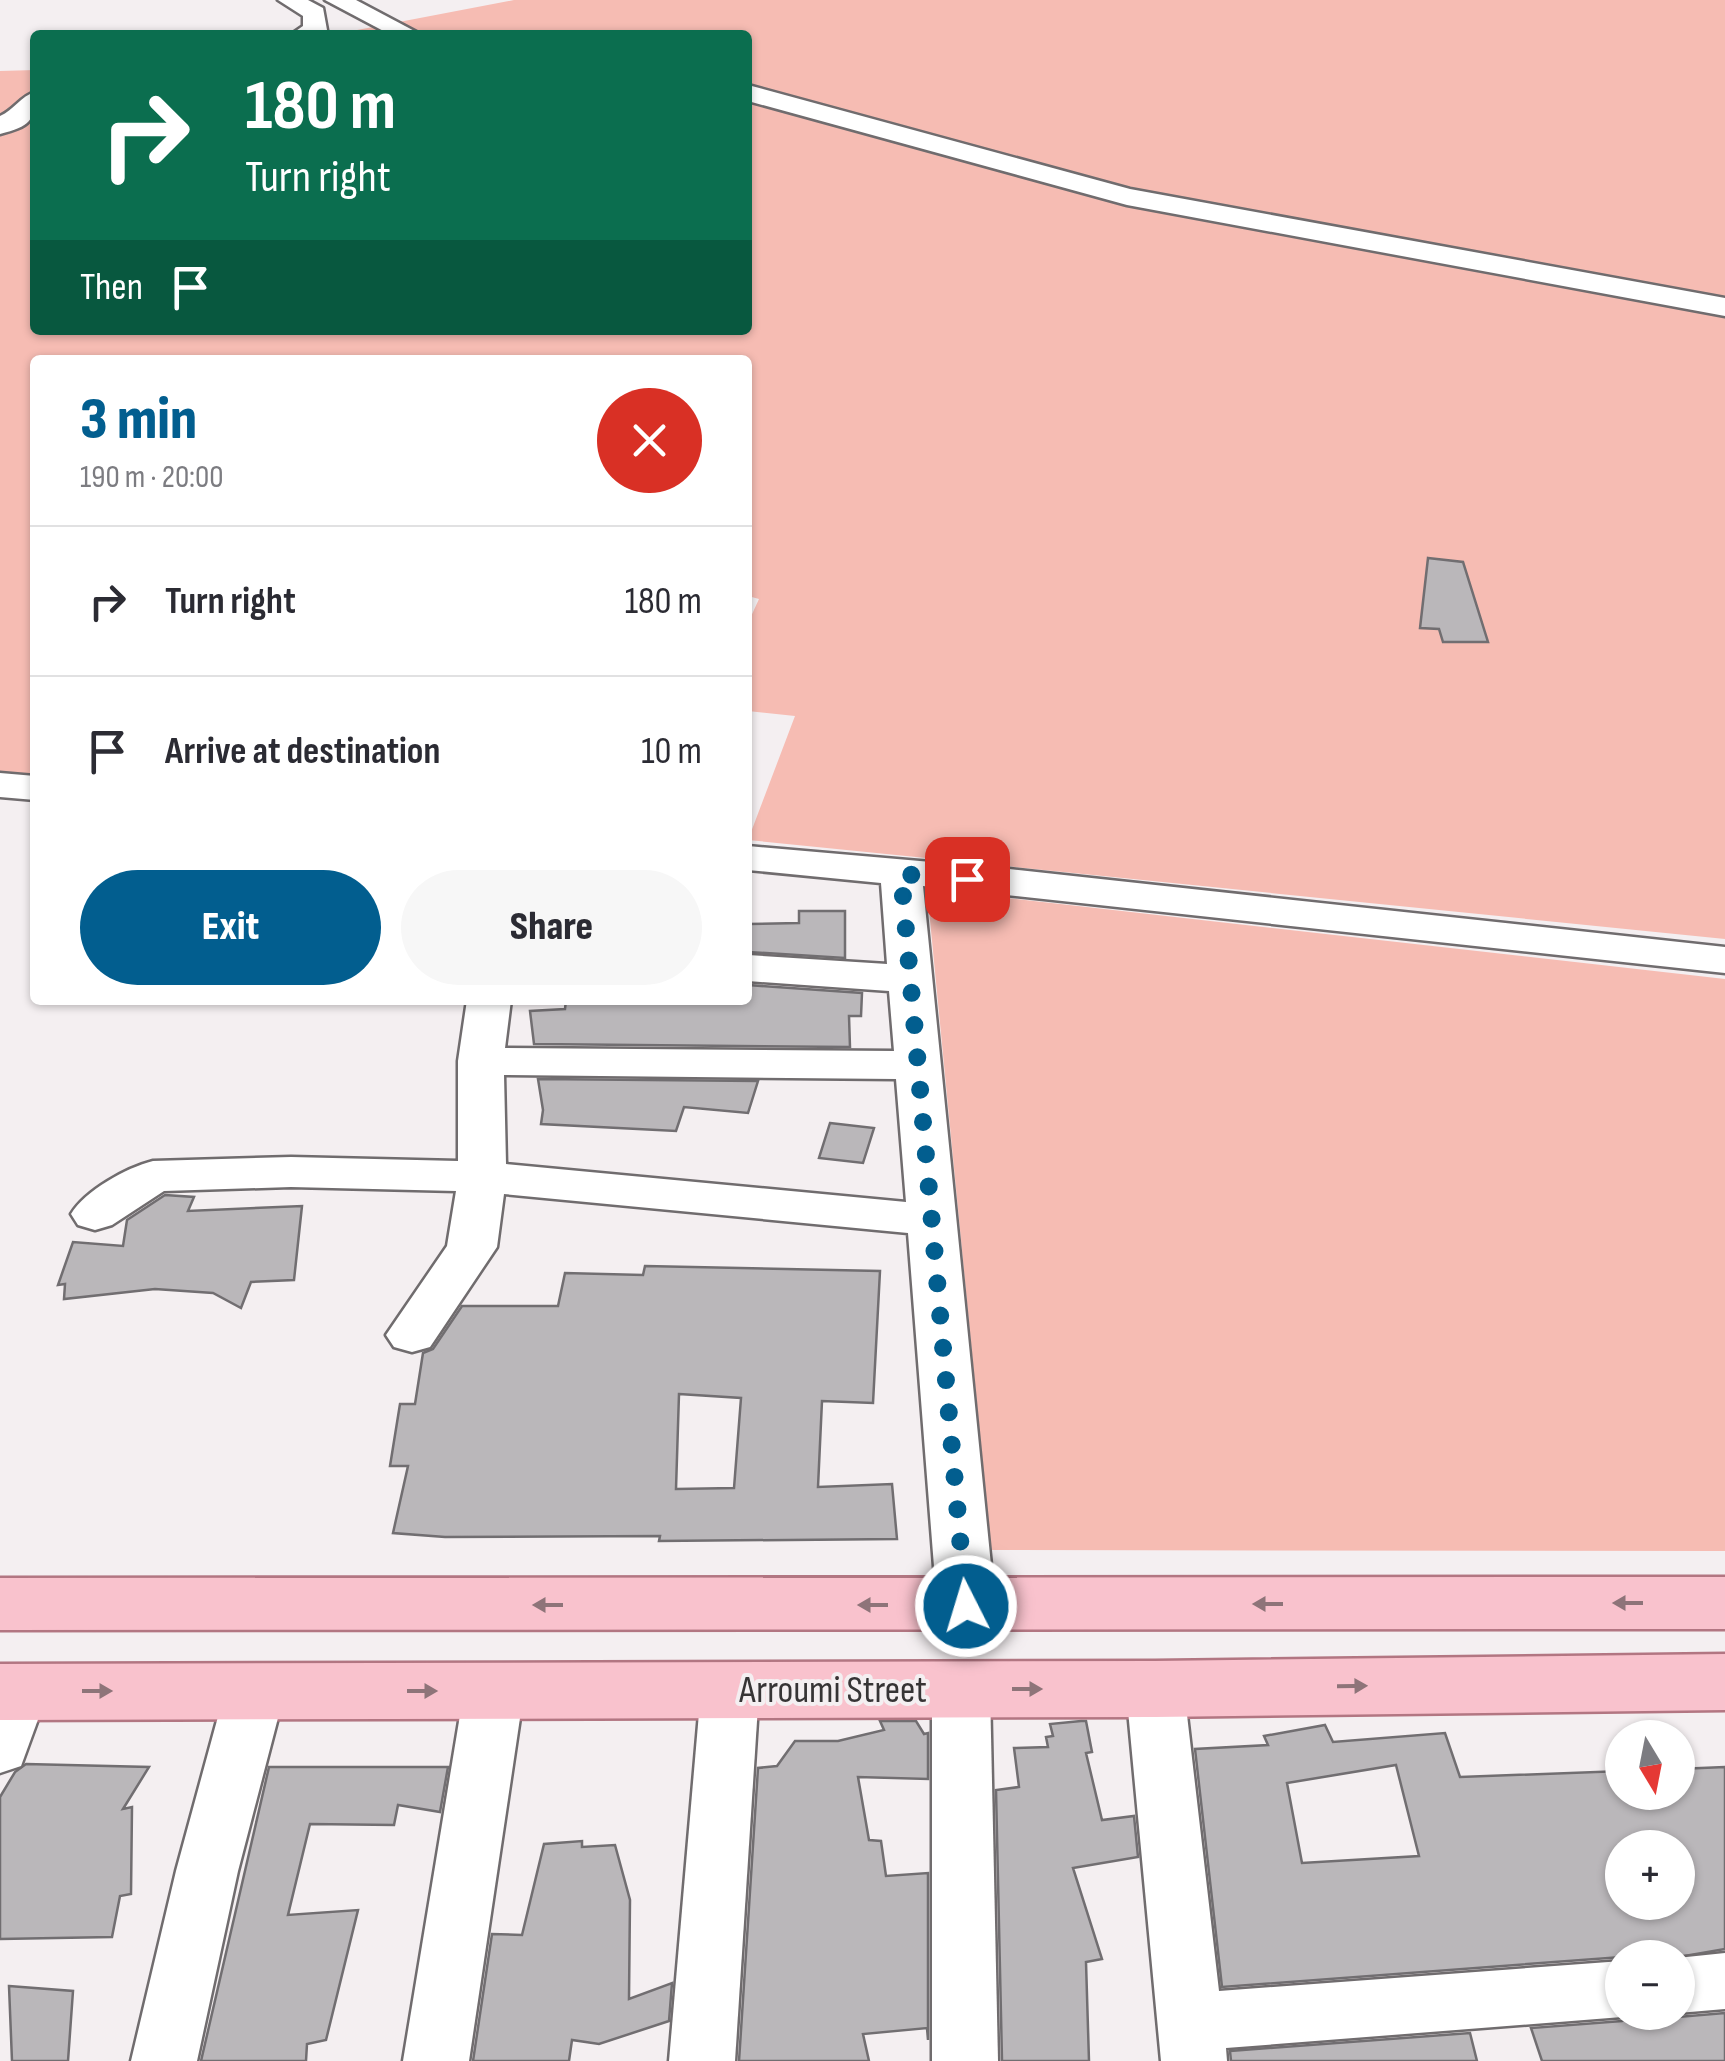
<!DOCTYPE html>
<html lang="en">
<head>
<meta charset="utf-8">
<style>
	:root { --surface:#fff; --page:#f7f7f7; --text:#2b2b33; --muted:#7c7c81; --line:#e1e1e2; --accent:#025e8f }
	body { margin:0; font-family:"Sofia Sans Condensed",sans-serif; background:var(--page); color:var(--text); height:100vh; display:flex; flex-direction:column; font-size:38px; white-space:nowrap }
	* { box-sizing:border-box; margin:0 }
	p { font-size:32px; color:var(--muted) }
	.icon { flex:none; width:55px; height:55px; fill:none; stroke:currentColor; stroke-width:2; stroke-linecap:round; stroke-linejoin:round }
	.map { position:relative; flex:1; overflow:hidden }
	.details { position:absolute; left:30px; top:355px; width:722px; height:650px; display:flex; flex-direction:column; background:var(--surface); border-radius:10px; box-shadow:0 2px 8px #0004 }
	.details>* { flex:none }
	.banner { position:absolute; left:30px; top:30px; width:722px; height:305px; border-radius:10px; box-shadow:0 2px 8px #0004; background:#0b6e4f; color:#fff; overflow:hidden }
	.needle { width:65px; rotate:170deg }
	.fabs { position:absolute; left:1605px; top:1720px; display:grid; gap:20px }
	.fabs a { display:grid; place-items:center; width:90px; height:90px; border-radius:50%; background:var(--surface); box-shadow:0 2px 8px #0004; font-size:50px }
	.pin { position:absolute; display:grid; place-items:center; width:85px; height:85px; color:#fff; margin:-42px; border-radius:20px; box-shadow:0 5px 15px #0006 }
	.me { position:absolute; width:110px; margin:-55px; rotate:355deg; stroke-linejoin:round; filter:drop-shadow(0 0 8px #0008) }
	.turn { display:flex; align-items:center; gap:35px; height:210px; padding:0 50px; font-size:45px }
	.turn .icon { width:130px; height:130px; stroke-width:2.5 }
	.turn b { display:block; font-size:70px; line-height:85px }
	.then { display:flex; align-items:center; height:95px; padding:0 50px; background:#0003; gap:20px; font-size:38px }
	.round { display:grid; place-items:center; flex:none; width:105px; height:105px; border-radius:52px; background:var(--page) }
	.head { display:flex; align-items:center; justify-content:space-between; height:170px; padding:0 50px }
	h1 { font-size:60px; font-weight:800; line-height:75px; color:var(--accent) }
	.primary-button { display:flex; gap:20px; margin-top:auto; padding:20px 50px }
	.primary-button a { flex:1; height:115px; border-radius:60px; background:var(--accent); color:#fff; font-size:40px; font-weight:800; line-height:115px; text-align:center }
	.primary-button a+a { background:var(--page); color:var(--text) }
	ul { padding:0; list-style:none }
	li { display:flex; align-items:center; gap:30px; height:150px; padding:0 50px; border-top:2px solid var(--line) }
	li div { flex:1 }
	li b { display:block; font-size:38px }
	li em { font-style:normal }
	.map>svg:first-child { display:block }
	.green { fill:#f6bcb3 }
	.building { fill:#bab7ba; stroke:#716e71; stroke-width:2.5; fill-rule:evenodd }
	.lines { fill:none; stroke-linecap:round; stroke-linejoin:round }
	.street-casing { stroke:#706c6e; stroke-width:5 }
	.primary-casing { stroke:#b27682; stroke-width:5 }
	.street { fill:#fff; fill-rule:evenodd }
	.primary { fill:#f9c2cd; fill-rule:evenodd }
	.oneway { fill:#8e7479 }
	.route { stroke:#025e8f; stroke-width:18; stroke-dasharray:0 32.4 }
	.labels { text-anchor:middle; stroke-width:8; stroke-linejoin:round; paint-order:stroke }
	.near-street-label { font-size:38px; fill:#363435; stroke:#f4eff1 }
</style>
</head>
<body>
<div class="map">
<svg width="1725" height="2061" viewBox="0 0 1725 2061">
	<rect width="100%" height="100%" fill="#f4eff1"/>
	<g class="green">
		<polygon points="514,0 1725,0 1725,939 748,840 795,716 748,711 748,623 759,599 748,596 748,360 35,360 35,775 0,771 0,71 35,70 35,330 748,330 748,35 331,35"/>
		<polygon points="927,889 1725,979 1725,1551 991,1550"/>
	</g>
	<g class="building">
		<polygon points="1428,558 1463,562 1488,642 1443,642 1439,629 1420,628"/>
		<polygon points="799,911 845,911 845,958 748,952 748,924 799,923"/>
		<polygon points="748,985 862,993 861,1016 849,1016 850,1047 534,1044 530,1011 565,1009 566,1000 748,1000"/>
		<polygon points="538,1079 758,1081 748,1113 684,1107 676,1131 541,1124 543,1110"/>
		<polygon points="830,1123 874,1128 863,1163 819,1158"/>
		<polygon points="165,1195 194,1197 188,1211 302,1206 294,1280 251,1282 241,1308 213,1293 155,1289 64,1299 65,1284 58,1285 73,1242 123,1246 127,1220"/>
		<path d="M645,1266L880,1271L873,1403L822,1401L818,1487L892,1484L897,1539L659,1541L660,1536L445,1537L393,1533L408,1466H390L400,1404H415L423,1353L433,1349L462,1306H558L565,1273L643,1275ZM679,1394L741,1398L734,1488L676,1489Z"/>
		<polygon points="880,1721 916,1721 924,1734 928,1733 928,1779 858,1777 869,1840 881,1841 886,1876 928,1873 928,2040 927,2028 863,2034 869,2061 739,2061 758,1768 777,1766 795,1741 838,1741 884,1730"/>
		<polygon points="1081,1721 1086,1721 1092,1752 1086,1753 1102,1820 1134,1816 1138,1857 1073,1868 1102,1959 1086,1962 1089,2061 1002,2061 996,1790 1019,1787 1014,1748 1048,1747 1046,1737 1053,1736 1050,1724"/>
		<path d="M1325,1725L1333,1742L1445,1733L1460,1777L1622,1771V1792H1678V1769L1725,1767V1949L1673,1958L1622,1957L1222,1987L1195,1749L1268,1745L1264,1736ZM1396,1765L1419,1856L1302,1863L1287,1783ZM1622,1848H1678V1902H1622Z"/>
		<polygon points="26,1764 149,1767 123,1809 132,1807 131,1894 120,1896 112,1937 0,1939 0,1797 15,1772"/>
		<polygon points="269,1767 448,1767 440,1812 398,1805 394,1825 310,1824 288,1915 358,1910 326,2040 307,2044 306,2061 201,2061"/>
		<polygon points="582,1841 582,1847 615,1845 630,1900 629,1999 672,1983 669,2021 599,2044 572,2040 569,2061 473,2061 492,1934 522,1935 544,1844"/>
		<polygon points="9,1986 73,1991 68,2061 12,2061"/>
		<polygon points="1638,2012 1673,2012 1678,2017 1725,2013 1725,2061 1542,2061 1531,2028 1622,2021"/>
		<polygon points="1470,2033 1477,2061 1231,2061 1230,2051"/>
	</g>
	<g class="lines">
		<g class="street-casing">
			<g id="street">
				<polygon points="278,0 308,0 323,8 327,30 323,35 290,35 303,26 303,16"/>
				<polygon points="325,0 356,0 422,35 391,35"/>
				<polygon points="748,85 1130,189 1725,298 1725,316 1127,205 748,101"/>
				<path d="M35,92C35,122 30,126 0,134V116C14,110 21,96 35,92Z"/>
				<polygon points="0,773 35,776 35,800 0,797"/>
				<path d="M748,846L1000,868L1725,947V973L923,886L995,1605L986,1620L966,1626L946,1620L937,1605L908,1233L504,1194L497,1247L430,1347L412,1352L394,1347L386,1335L447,1246L456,1191L291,1187L164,1191L112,1225L95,1230L78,1225L71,1214C86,1190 126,1168 153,1161L291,1157L458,1161V1061L467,1000H511L505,1048L894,1051L889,991L748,981V955L887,964L881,883L748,870ZM504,1075L896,1079L906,1202L506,1164Z"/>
				<polygon points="961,1666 982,1673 990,1689 998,2061 932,2061 932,1689 940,1673"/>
				<polygon points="1155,1666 1176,1673 1184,1689 1219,1991 1622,1961 1622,2012 1634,2012 1622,2017 1226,2048 1227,2061 1161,2061 1126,1689 1134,1673"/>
				<polygon points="730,1667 751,1674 759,1690 735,2061 669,2061 701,1690 709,1674"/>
				<polygon points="255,1668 276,1675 285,1691 238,1871 197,2061 131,2061 176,1871 225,1691 234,1675"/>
				<polygon points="494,1668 515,1675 524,1691 469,2061 403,2061 464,1691 473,1675"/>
				<polygon points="18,1669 39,1676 48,1692 21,1766 0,1773 0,1675"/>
				<polygon points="1725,1953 1725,2009 1678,2013 1677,2012 1677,1958"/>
			</g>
		</g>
		<g class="primary-casing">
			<g id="primary">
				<polygon points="1725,1577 1725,1629 0,1630 0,1578"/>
				<polygon points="1725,1654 1725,1710 1155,1717 0,1720 0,1664 1155,1661"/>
			</g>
		</g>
		<use href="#street" class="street"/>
		<use href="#primary" class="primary"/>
	</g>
	<defs><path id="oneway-solid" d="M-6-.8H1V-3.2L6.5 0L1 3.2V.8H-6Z" transform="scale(2.5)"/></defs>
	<g class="oneway">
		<use href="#oneway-solid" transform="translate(1628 1603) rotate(180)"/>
		<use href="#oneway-solid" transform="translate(1268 1604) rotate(180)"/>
		<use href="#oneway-solid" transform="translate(548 1605) rotate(-180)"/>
		<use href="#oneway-solid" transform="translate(873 1605) rotate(-180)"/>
		<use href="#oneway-solid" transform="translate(1352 1686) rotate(-1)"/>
		<use href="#oneway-solid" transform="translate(1027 1689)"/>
		<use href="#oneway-solid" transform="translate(97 1691)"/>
		<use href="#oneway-solid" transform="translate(422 1691)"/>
	</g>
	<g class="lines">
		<polyline class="route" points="966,1606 901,874 967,879"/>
	</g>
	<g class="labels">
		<g class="near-street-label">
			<text x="833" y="1702">Arroumi Street</text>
		</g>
	</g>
</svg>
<div class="fabs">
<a><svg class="needle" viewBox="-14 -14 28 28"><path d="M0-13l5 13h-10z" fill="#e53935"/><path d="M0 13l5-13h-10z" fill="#7c7c81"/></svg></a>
<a>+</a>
<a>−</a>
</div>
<div class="pin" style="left:967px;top:879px;background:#d93025"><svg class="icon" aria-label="arrive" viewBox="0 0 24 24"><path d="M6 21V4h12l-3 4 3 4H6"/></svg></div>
<svg class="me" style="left:966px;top:1606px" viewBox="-20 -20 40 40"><circle r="17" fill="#025e8f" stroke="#fff" stroke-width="3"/><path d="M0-11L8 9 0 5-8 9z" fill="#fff"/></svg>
<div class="banner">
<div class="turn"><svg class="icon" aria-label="right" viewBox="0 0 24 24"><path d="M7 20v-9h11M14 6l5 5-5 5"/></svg><div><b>180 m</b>Turn right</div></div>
<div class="then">Then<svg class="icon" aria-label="arrive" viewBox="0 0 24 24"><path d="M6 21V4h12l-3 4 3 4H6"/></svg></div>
</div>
<section class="details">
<div class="head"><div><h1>3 min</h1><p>190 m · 20:00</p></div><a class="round" style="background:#d93025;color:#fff"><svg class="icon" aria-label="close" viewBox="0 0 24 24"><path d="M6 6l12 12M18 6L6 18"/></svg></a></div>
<ul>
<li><svg class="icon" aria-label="right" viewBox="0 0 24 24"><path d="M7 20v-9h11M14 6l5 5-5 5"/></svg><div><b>Turn right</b></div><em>180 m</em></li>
<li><svg class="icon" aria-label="arrive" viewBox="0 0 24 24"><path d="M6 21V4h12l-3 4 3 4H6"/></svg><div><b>Arrive at destination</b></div><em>10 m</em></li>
</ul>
<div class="primary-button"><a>Exit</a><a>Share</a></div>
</section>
</div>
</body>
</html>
